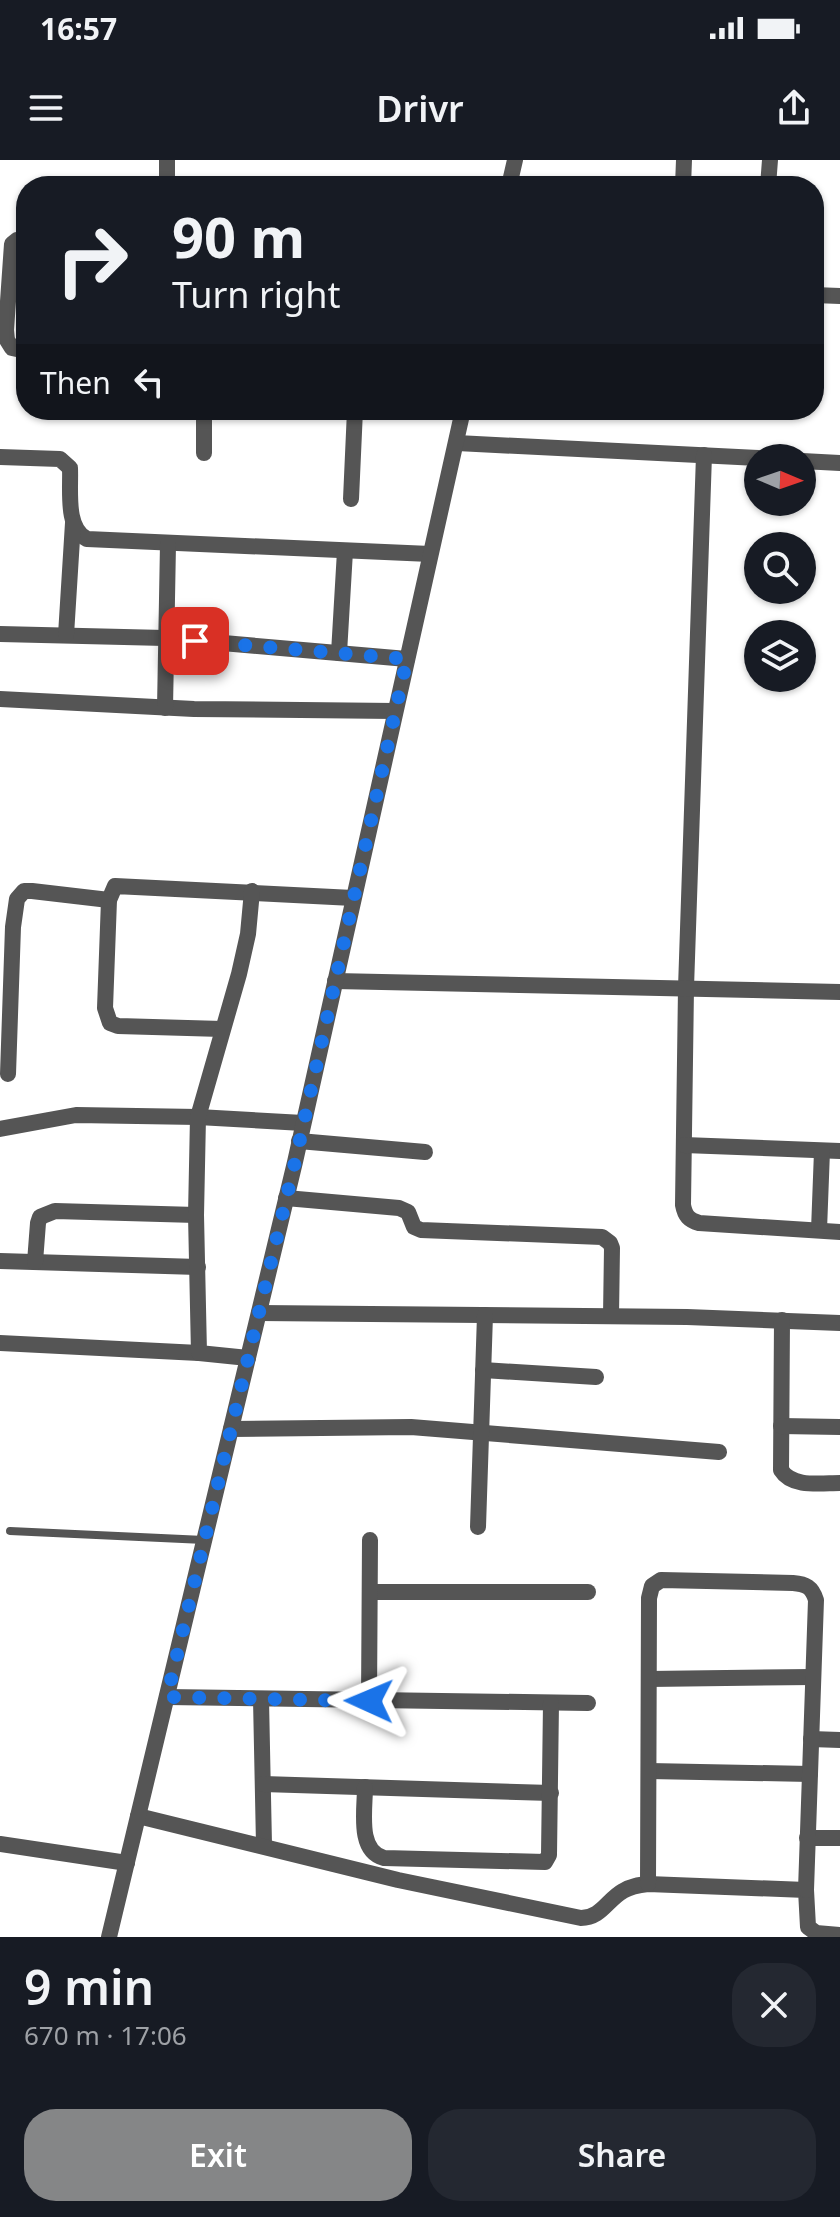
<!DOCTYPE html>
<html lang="en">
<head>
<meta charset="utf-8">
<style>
	:root { --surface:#171b24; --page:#242831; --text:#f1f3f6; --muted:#9ea1a6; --accent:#858687 }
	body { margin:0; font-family:"Noto Sans",sans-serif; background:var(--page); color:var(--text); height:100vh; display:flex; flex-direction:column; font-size:30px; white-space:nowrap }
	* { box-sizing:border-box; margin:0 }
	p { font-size:26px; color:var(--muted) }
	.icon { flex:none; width:44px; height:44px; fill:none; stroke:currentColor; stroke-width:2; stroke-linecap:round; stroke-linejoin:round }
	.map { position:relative; height:1777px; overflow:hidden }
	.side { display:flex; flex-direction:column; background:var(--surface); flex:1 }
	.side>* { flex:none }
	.guide { position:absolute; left:16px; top:16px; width:808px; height:244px; border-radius:32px; box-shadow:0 2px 6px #0004; background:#171b24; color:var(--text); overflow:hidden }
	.needle { width:52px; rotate:92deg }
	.controls { position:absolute; left:744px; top:284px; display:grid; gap:16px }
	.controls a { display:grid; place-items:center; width:72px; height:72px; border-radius:50%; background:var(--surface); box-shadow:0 2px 6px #0004; font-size:40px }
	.pin { position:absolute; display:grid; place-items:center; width:68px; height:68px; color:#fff; margin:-34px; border-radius:16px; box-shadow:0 4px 12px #0006 }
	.me { position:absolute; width:88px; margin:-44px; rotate:271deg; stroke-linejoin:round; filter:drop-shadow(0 0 6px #0008) }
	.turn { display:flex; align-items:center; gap:28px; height:168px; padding:0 24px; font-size:36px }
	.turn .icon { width:104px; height:104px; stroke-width:2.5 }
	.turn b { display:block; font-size:56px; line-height:68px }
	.then { display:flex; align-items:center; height:76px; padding:0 24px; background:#0003; gap:16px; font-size:30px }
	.round { display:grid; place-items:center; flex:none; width:84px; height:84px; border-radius:32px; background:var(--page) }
	.head { display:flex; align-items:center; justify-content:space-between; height:136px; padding:0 24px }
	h1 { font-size:48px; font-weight:600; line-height:60px }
	.action { display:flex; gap:16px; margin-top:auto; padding:16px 24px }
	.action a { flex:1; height:92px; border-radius:32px; background:var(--accent); color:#fff; font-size:32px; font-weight:600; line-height:92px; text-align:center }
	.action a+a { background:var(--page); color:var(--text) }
	.status { display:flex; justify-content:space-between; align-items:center; height:56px; padding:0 40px; background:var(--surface); direction:ltr }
	.status svg { height:22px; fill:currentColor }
	header { display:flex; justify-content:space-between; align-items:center; height:104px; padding:0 24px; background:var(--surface); font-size:36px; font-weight:600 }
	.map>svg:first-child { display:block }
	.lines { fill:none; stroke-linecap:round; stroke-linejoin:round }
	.service { stroke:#555; stroke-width:8 }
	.minor { stroke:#555; stroke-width:16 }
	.tertiary { stroke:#555; stroke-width:16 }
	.route { stroke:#1a73e8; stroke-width:14; stroke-dasharray:0 25.2 }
</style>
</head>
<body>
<div class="status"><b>16:57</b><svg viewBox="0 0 49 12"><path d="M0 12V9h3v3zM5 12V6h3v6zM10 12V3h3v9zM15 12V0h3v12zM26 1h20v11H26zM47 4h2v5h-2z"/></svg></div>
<header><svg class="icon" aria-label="menu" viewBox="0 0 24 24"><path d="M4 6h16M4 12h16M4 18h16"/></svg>Drivr<svg class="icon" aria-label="share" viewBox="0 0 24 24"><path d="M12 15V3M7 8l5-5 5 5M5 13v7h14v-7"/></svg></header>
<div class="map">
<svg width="840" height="1777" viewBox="0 0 840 1777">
	<rect width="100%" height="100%" fill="#fff"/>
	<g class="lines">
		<polyline class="service" points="10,1371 204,1380"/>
		<g class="minor">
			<polyline points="167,26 167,0"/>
			<polyline points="651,26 663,26"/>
			<polyline points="683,26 684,0"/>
			<polyline points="768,26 770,0"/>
			<polyline points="26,79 17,80 12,84 6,170 7,180 12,188 26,191"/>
			<polyline points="814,135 840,136"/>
			<polyline points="457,283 758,298"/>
			<polyline points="204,293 204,250"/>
			<path d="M704,295L686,828L683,1045C685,1056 689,1060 699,1063L840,1072"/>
			<path d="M0,297L60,299L70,308C71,330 65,368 87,379L430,394"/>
			<polyline points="802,301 840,303"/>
			<polyline points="351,339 355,250"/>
			<polyline points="0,474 165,478 407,499"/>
			<polyline points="66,475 73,363"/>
			<polyline points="339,493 345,391"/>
			<polyline points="0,539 194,549 395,551"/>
			<polyline points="165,548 168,384"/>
			<polyline points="335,821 840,832"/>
			<polyline points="222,869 118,866 110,863 105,848 109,740 115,726 353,738"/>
			<polyline points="8,914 13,767 17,739 24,731 32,731 109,740"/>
			<polyline points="0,969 76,955 198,957 303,963"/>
			<polyline points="299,981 425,992"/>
			<polyline points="684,985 840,991"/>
			<polyline points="286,1038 399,1048 408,1052 414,1067 421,1070 602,1077 610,1083 612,1088 611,1156"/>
			<polyline points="819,1070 822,991"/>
			<polyline points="0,1101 198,1107"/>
			<polyline points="35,1102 38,1063 40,1057 55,1051 196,1055"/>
			<polyline points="259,1153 687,1157 840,1163"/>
			<path d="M782,1160L781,1310C792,1328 821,1323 840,1323"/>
			<polyline points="0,1183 199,1193"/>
			<polyline points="248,1198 199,1193 196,1055 198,957 239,814 248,774 252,731"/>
			<polyline points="483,1210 596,1217"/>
			<polyline points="781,1266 840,1267"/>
			<polyline points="231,1269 411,1267 719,1292"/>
			<polyline points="478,1367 485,1155"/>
			<polyline points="370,1432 588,1432"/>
			<polyline points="649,1519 813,1517"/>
			<polyline points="167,1537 588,1543"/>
			<polyline points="261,1539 264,1685"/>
			<polyline points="369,1541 370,1380"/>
			<polyline points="811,1579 840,1580"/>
			<polyline points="649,1611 810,1614"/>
			<polyline points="263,1624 551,1633"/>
			<path d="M365,1627C365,1650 357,1691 384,1698L545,1702L549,1695L551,1543"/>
			<path d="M138,1656L398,1720L581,1758C601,1758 607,1740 623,1731C631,1726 639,1725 648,1724L806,1730L808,1767L816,1773L840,1775"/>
			<polyline points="807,1678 840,1678"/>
			<polyline points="0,1684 127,1703"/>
			<path d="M648,1724L649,1438L652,1426L661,1420L793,1423C806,1424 812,1427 816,1440L806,1730"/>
		</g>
		<g class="tertiary">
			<polyline points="509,26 515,0"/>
			<polyline points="109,1777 295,1002 463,250"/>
		</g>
	</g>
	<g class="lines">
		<polyline class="route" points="195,481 407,499 295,1002 167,1537 369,1541"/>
	</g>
</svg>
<div class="controls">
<a><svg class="needle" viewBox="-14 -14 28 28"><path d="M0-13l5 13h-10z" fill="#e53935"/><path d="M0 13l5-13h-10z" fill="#9ea1a6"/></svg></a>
<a><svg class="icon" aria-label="search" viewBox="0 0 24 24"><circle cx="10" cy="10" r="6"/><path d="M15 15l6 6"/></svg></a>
<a><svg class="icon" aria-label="layers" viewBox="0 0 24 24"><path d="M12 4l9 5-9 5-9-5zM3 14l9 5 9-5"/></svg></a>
</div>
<div class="pin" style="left:195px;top:481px;background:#d93025"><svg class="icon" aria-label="arrive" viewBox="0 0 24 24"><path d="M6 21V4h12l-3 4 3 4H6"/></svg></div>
<svg class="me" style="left:369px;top:1541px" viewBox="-20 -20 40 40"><path d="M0-17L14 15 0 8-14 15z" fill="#1a73e8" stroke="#fff" stroke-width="4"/></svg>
<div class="guide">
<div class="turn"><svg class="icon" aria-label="right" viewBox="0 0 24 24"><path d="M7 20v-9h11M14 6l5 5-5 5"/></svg><div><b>90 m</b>Turn right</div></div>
<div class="then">Then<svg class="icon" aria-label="left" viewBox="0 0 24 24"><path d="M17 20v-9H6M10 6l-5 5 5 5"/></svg></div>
</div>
</div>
<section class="side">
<div class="head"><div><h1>9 min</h1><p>670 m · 17:06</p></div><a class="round"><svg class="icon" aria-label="close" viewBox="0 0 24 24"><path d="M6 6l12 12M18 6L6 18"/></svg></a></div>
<div class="action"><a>Exit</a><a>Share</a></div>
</section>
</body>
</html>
